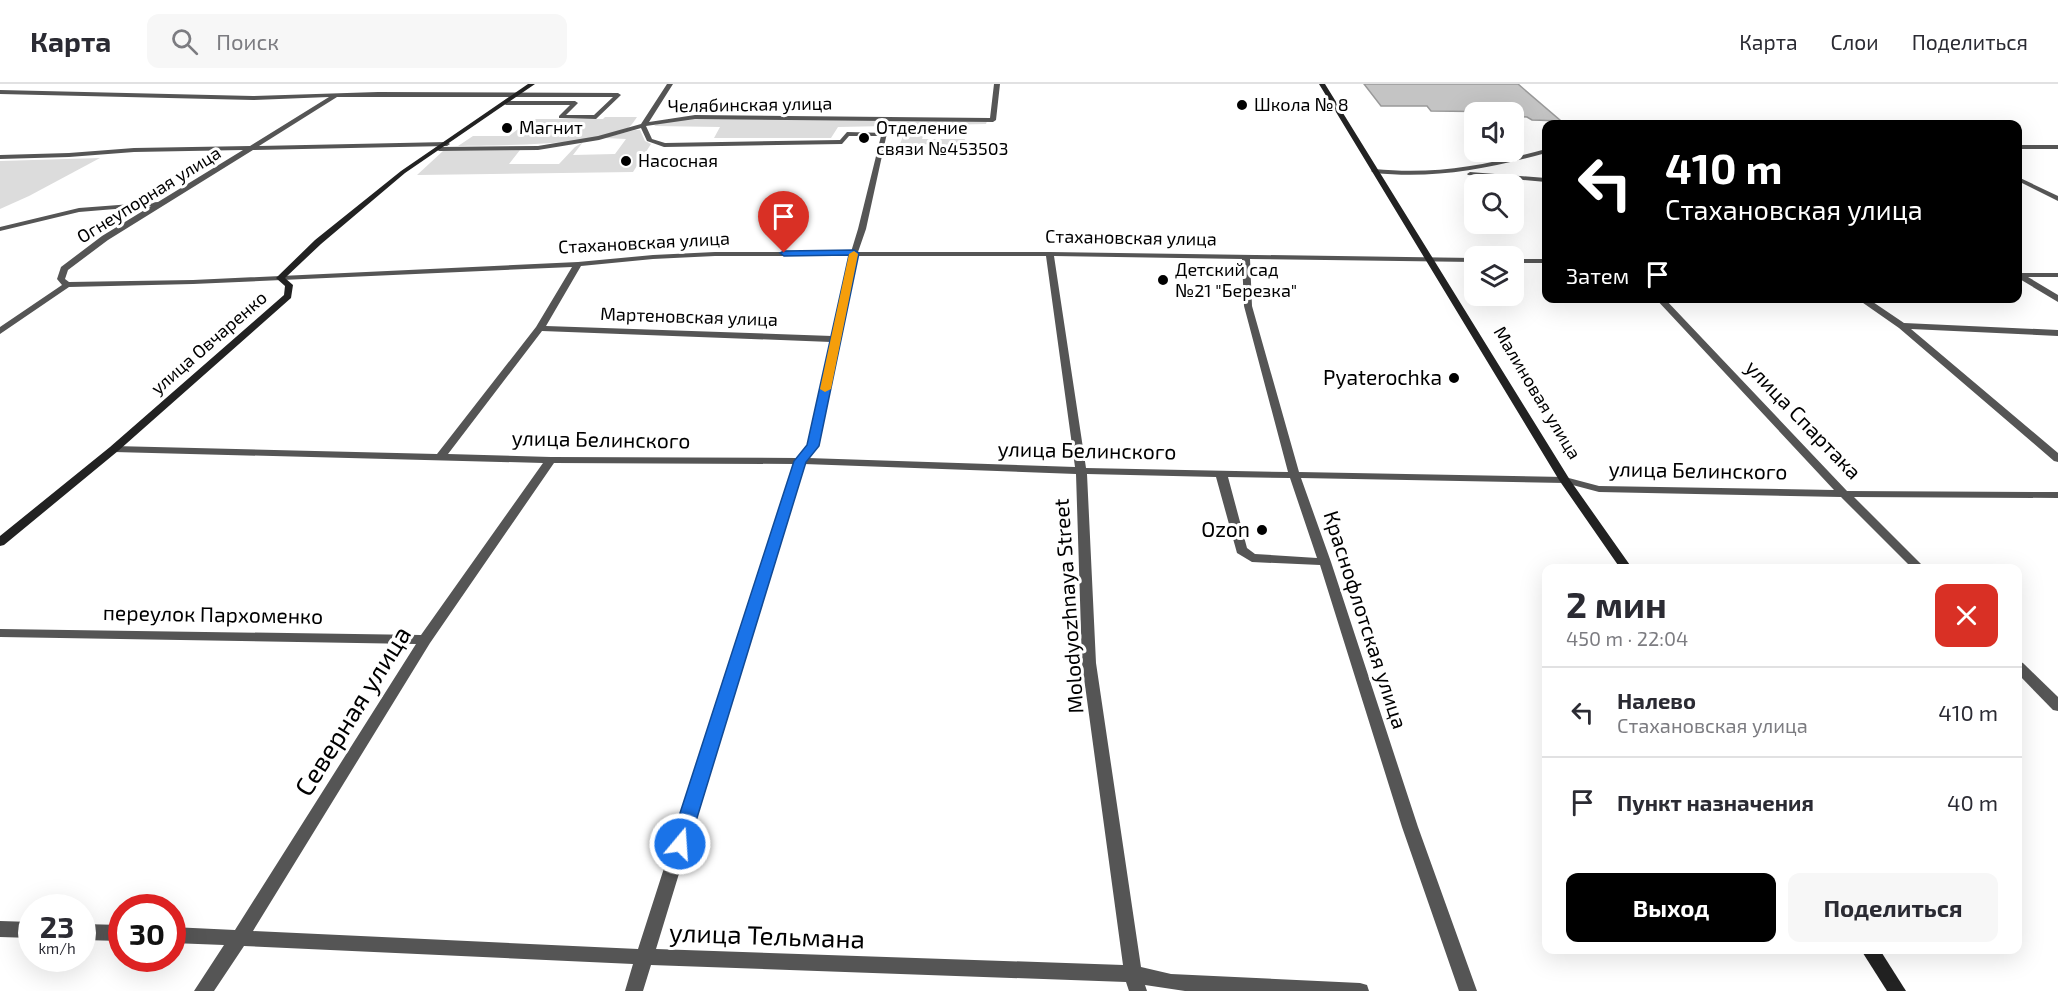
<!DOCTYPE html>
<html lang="ru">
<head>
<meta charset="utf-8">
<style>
	:root { --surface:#fff; --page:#f7f7f7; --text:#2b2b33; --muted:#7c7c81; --line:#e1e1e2; --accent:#000 }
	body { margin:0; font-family:"Exo 2",sans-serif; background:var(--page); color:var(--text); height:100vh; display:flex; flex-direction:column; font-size:22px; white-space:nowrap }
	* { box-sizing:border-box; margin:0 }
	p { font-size:20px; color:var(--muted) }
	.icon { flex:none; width:33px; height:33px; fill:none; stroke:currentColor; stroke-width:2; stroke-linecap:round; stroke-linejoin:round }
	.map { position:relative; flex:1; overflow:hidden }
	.sheet { position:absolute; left:1542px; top:480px; width:480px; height:390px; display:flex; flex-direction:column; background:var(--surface); border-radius:12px; box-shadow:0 6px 24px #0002 }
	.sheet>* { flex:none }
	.top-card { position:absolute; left:1542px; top:36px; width:480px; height:183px; border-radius:12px; box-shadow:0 6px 24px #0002; background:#000; color:#fff; overflow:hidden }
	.controls { position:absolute; left:1464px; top:18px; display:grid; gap:12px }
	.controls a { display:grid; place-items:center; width:60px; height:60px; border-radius:12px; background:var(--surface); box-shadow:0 6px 24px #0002; font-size:30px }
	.speed { position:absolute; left:18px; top:810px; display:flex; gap:12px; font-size:30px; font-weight:700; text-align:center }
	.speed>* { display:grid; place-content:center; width:78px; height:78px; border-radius:50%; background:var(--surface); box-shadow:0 6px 24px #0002; line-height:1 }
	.speed small { font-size:15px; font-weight:400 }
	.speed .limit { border:9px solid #d22; background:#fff; color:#111 }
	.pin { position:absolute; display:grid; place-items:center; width:51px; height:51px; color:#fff; margin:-62px -26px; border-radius:50% 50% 50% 0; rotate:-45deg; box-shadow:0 0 6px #0007 }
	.pin .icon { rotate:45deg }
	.me { position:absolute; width:66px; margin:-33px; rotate:18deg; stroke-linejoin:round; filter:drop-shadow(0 0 4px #0008) }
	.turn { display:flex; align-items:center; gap:21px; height:126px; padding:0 24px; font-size:27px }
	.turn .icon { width:78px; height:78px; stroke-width:2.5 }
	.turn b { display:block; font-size:42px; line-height:51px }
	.then { display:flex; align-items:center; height:57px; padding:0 24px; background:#0003; gap:12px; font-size:22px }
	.round { display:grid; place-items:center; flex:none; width:63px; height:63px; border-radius:12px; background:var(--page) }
	.overview { display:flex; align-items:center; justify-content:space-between; height:102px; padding:0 24px }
	h1 { font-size:36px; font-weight:700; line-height:45px }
	.button { display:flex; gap:12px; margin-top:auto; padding:12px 24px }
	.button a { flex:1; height:69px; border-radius:12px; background:var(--accent); color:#fff; font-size:24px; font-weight:700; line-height:69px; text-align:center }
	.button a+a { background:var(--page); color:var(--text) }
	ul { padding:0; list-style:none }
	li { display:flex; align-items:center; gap:18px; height:90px; padding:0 24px; border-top:2px solid var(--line) }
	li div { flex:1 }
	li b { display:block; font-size:22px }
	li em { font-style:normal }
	header { display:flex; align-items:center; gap:36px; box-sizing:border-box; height:84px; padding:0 30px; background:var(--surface); border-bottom:2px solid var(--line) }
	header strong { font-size:28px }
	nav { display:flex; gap:33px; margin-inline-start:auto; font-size:21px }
	.search { width:420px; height:54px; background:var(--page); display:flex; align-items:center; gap:15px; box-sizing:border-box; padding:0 21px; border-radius:12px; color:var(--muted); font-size:22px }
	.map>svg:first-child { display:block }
	.green { fill:#dcdcdc }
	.building { fill:#c4c4c4; stroke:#999; stroke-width:1.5 }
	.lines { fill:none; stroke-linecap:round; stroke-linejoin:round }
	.street { fill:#555; fill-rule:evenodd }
	.secondary { fill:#222; fill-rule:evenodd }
	.route { fill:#1a73e8; stroke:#114b97; stroke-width:1.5 }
	.slow { fill:#f59e0b }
	.poi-dot { fill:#000; stroke:#fff; stroke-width:2 }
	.labels { text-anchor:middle; stroke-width:6; stroke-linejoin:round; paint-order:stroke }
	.far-street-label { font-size:18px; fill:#000; stroke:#fff }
	.far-poi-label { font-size:18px; fill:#000; stroke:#fff; text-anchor:start }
	.poi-label { font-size:21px; fill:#000; stroke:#fff; text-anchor:end }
	.street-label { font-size:21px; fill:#000; stroke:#fff }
	.near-street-label { font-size:26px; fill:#000; stroke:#fff }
</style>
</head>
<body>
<header>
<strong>Карта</strong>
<div class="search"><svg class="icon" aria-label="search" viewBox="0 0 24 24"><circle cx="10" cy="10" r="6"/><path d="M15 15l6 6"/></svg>Поиск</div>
<nav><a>Карта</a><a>Слои</a><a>Поделиться</a></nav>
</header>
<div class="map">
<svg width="2058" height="907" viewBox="0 0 2058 907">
	<rect width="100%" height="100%" fill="#fff"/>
	<g class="green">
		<path d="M605,33H637C635,36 632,41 628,44C603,62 493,61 458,62L473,52H509L531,35H603Z"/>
		<polygon points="697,34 987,37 986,40 838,43 831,54 714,54 720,43 654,42 660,38"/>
		<polygon points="635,46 640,46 645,57 651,60 633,88 417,91 443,67 520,66 509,80 559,80 575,63 583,58 573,71 615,70 626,55 604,54"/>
		<polygon points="903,52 923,52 922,55 965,55 963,61 900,60"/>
		<polygon points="100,74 29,112 0,125 0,77"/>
	</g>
	<polygon class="building" points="1364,0 1518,0 1561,37 1532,36 1527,33 1514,32 1514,28 1431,27 1427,22 1381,22"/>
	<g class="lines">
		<g class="street">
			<path d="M667,0H673L649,38L695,31L990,34L994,0H1000L996,36L993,38L695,35L646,42L652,55L665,59L840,56L847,48L887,49L866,145L858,168H1050L1474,174V178L1250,175L1252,222L1299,388L1565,393L1599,402L1834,406L1655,214H1664L1847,407L2058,408V414L1854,413L1925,484H1912L1841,413L1599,408L1565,399L1301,394L1331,478L1418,743L1477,907H1459L1402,743L1320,481L1252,478L1237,469L1216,393L1087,390L1096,579L1141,883L1171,890L1360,899L1367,901L1369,907H1185L1145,901L1147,907H1129L1126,898L651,881L643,907H625L633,880L244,862L214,907H194L224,861L172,859V843L235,846L416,560L0,553V545L421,551L543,379L114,368L109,365L114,362L437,370L536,243L572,183L193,200L69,203L0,250V243L62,201L57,195L61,183L102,152L151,122L79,128L0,147V143L79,124L158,118L243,66L134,68L69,73L0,75V71L69,69L134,64L250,62L329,13L253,16L0,10V6L253,12L378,8L618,9L621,11L596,35L559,34V32L570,21H506L503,19L506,17H575L578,19L566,31H594L613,13H337L259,62L447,58L450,60L447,62L253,66L108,156L68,186L65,195L69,198L193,196L578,178L653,171L715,168H851L858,145L881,52H849L842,60L664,63L647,57L641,44L599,56L538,66L439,67L436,65L439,63L538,62L598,52L641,40ZM715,172H849L832,252L546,242L581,182L653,175ZM857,172H1046L1075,383L808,374L818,362ZM1054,172L1242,175L1244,222L1288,388L1086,384ZM542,247L831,258L808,361L797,374L551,373L448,370ZM554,379L794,380L638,865L253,847L430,559ZM804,380L1076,390L1082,579L1123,881L656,865ZM1228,393L1290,394L1317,474L1255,470L1247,464Z"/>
			<rect x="2018" y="61" width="40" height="4"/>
			<path d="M1546,65V69C1487,85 1436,95 1374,89L1371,87L1374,85C1438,91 1485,81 1546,65Z"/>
			<polygon points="1470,88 1546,94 1546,98 1468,91 1467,90"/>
			<polygon points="2018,93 2058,112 2058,117 2018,97"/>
			<rect x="1514" y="175" width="32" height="4"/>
			<polygon points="2018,189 2058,189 2058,193 2028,193 2058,211 2058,218 2018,194"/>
			<polygon points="1856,214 1867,214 1904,239 2058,246 2058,252 1911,245 2058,369 2058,378 2054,377 1899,244"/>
			<polygon points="2018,577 2023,579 2058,613 2058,627 2053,626 2018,590"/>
			<polygon points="0,837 32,838 32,854 0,853"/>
			<polygon points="82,840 122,841 122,857 82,856"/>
		</g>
		<g class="secondary">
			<polygon points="528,0 535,0 405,89 321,160 285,194 293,201 291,214 118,367 4,461 0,462 0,452 110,363 284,211 285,202 276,194 315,156 401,87"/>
			<polygon points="1319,0 1325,0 1570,396 1632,484 1620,484 1559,396"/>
			<polygon points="1861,866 1880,866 1906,907 1887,907"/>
		</g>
	</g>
	<polygon class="route" points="854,166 859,169 819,362 806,378 689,760 686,766 680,768 673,766 670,760 794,377 807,361 849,171 784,172 780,169 784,167"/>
	<polygon class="slow" points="854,167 858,170 831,305 825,308 820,305 849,170"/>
	<g class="poi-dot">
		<circle cx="1242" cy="21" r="6"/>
		<circle cx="507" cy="44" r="6"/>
		<circle cx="864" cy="54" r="6"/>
		<circle cx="626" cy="77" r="6"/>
		<circle cx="1163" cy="196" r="6"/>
		<circle cx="1454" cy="294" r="6"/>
		<circle cx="1262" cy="446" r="6"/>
	</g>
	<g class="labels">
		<g class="far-street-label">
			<text transform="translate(750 21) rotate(-1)" y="6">Челябинская улица</text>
			<text transform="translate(149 111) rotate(-32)" y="6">Огнеупорная улица</text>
			<text transform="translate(1131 154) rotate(1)" y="6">Стахановская улица</text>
			<text transform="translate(644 159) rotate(-3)" y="6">Стахановская улица</text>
			<text transform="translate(689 233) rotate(2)" y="6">Мартеновская улица</text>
			<text transform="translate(209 259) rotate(-41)" y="6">улица Овчаренко</text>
			<text transform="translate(1537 309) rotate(59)" y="6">Малиновая улица</text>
		</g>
		<g class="far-poi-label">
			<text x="1254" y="27">Школа № 8</text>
			<text x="519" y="50">Магнит</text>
			<text x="876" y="50">Отделение<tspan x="876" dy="21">связи №453503</tspan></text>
			<text x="638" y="83">Насосная</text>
			<text x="1175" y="192">Детский сад<tspan x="1175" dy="21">№21 "Березка"</tspan></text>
		</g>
		<g class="poi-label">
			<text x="1442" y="301">Pyaterochka</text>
			<text x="1250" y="453">Ozon</text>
		</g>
		<g class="street-label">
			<text transform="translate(1803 336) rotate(46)" y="7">улица Спартака</text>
			<text transform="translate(601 356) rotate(1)" y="7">улица Белинского</text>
			<text transform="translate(1087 367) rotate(1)" y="7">улица Белинского</text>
			<text transform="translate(1698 387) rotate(1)" y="7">улица Белинского</text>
			<text transform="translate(1069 522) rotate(-94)" y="7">Molodyozhnaya Street</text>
			<text transform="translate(213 531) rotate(1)" y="7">переулок Пархоменко</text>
			<text transform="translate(1365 536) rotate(72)" y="7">Краснофлотская улица</text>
		</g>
		<g class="near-street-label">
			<text transform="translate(353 627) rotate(-58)" y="9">Северная улица</text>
			<text transform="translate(767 852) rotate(2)" y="9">улица Тельмана</text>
		</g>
	</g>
</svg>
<div class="controls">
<a><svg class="icon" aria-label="sound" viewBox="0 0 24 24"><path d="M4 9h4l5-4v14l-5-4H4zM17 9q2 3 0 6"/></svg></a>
<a><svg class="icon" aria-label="search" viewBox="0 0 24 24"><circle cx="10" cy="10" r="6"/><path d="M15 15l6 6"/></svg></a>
<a><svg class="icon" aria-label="layers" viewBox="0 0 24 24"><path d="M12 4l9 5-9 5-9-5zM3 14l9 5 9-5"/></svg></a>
</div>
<div class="speed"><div>23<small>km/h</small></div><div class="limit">30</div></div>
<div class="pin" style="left:784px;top:169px;background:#d93025"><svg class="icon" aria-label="arrive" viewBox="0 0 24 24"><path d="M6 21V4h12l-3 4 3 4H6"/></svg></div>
<svg class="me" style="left:680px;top:760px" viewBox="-20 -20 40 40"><circle r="17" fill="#1a73e8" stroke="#fff" stroke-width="3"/><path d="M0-11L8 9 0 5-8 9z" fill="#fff"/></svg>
<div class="top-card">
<div class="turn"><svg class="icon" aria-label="left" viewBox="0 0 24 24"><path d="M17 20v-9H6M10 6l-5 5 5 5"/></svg><div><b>410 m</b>Стахановская улица</div></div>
<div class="then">Затем<svg class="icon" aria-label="arrive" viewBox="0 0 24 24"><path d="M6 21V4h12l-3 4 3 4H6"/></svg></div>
</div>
<section class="sheet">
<div class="overview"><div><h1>2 мин</h1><p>450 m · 22:04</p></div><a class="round" style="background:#d93025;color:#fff"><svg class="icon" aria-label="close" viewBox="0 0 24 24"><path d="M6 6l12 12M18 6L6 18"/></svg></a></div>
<ul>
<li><svg class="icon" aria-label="left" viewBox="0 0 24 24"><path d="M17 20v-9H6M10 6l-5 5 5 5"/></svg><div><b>Налево</b><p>Стахановская улица</p></div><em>410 m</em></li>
<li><svg class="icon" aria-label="arrive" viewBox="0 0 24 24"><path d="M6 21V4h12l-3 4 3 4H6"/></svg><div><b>Пункт назначения</b></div><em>40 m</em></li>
</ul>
<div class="button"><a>Выход</a><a>Поделиться</a></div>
</section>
</div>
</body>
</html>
